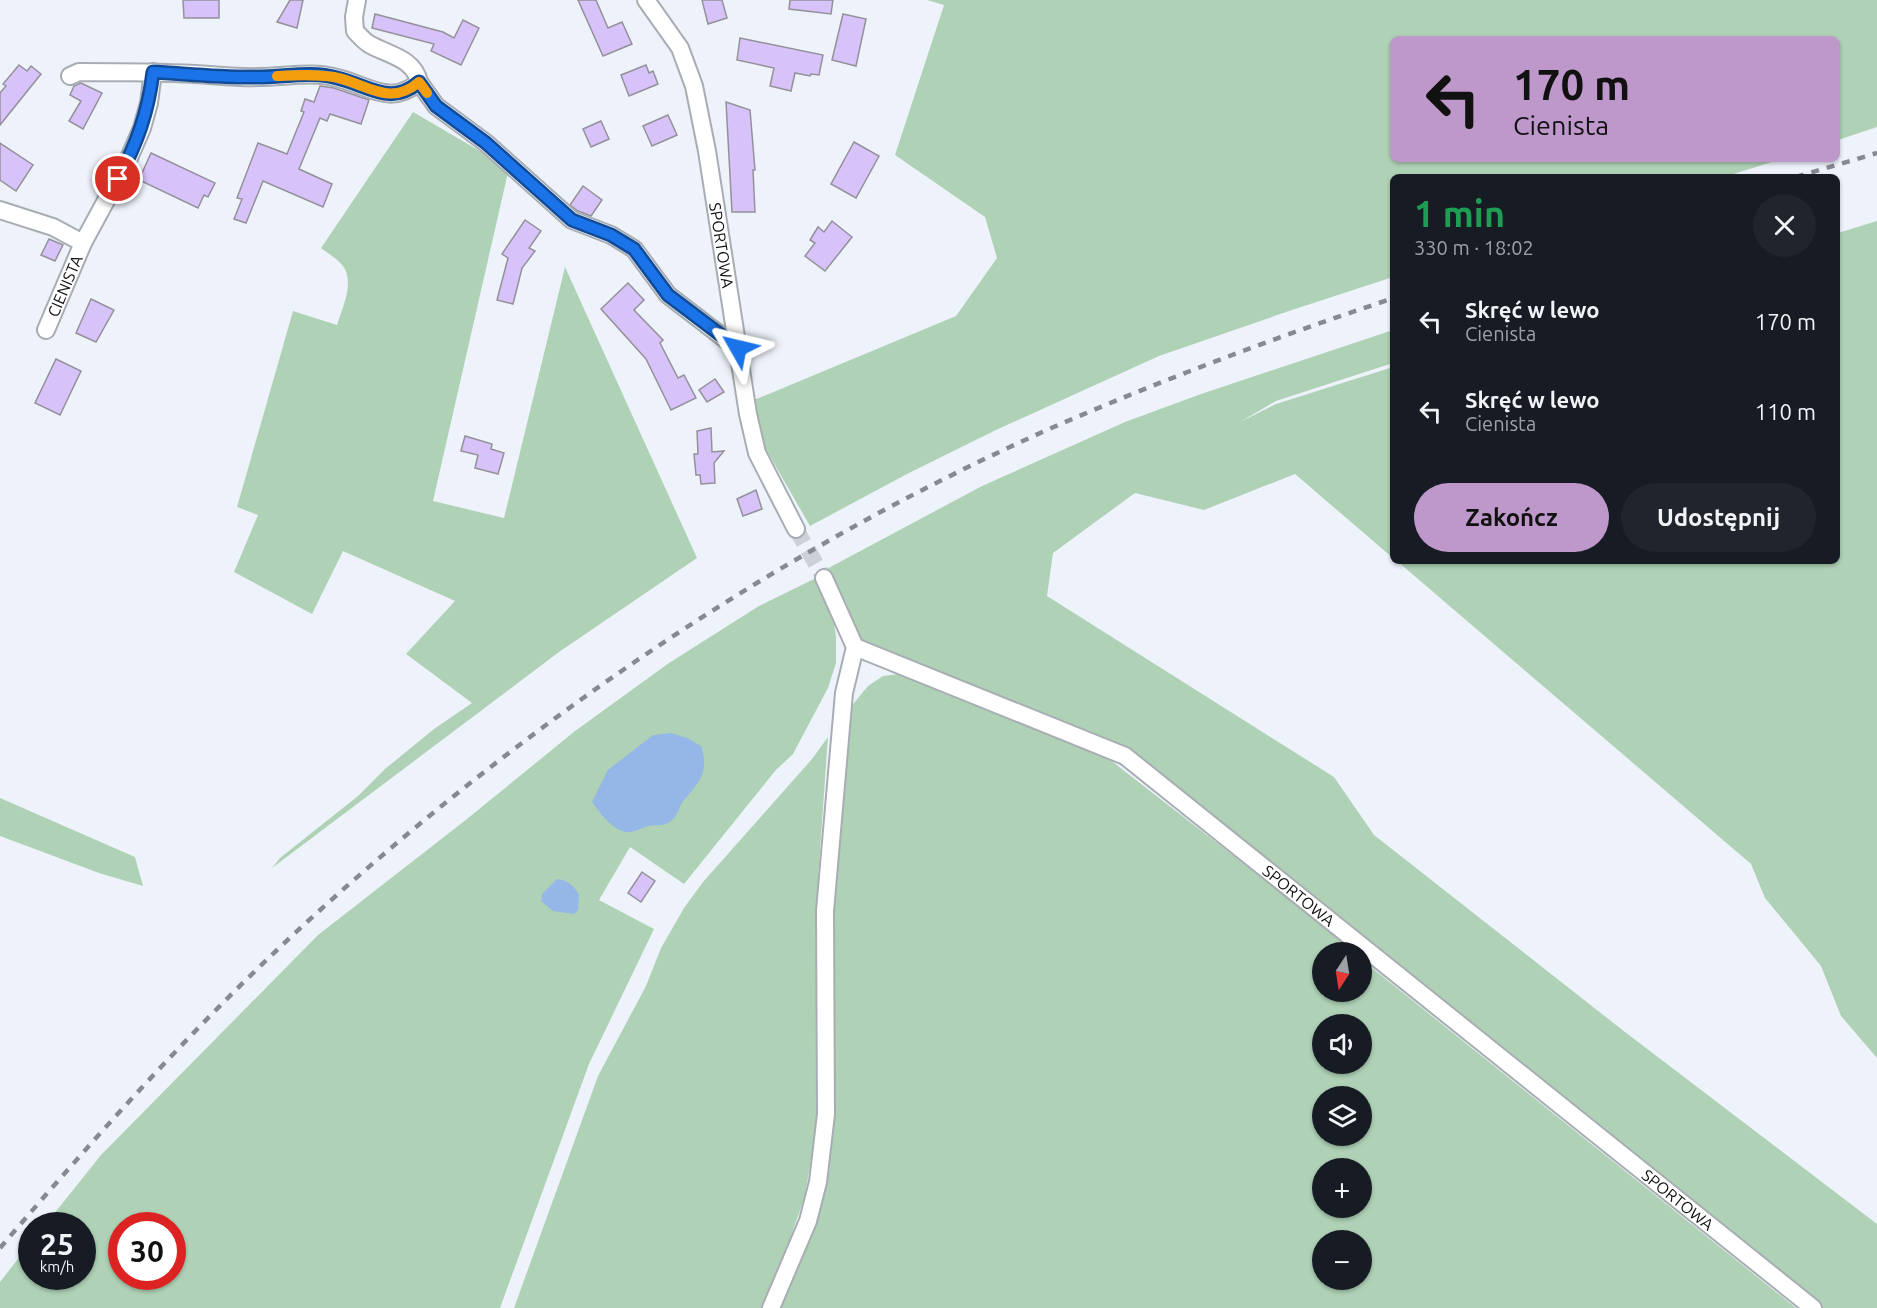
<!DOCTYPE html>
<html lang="pl">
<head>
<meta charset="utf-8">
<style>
	:root { --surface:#171b24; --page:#20242c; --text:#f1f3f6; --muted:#9ea1a6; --accent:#bf98cb }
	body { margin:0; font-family:Ubuntu,sans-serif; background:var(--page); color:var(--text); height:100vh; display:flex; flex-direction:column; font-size:22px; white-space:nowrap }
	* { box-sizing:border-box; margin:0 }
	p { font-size:20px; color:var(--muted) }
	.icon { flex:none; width:33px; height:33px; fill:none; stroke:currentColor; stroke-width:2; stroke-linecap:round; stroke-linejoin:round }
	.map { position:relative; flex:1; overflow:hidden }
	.side { position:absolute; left:1390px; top:174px; width:450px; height:390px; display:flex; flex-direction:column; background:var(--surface); border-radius:9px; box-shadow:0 2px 4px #0004 }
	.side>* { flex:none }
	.banner { position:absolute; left:1390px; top:36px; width:450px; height:126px; border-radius:9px; box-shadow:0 2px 4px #0004; background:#bf98cb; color:#111; overflow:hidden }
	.needle { width:39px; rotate:192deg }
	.fabs { position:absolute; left:1312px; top:942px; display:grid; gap:12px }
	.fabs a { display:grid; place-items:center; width:60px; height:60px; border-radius:50%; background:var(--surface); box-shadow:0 2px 4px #0004; font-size:30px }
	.speed { position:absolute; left:18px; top:1212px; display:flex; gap:12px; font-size:30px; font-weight:700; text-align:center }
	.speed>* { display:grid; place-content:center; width:78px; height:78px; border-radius:50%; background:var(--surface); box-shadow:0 2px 4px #0004; line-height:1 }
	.speed small { font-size:15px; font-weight:400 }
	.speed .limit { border:9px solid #d22; background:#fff; color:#111 }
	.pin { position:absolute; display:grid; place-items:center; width:51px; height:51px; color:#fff; margin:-26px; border:3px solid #fff; border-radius:50%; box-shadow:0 2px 6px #0007 }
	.me { position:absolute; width:66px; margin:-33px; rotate:307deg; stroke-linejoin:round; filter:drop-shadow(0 0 4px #0008) }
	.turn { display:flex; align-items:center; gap:21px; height:126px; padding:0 24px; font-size:27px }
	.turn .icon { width:78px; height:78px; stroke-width:2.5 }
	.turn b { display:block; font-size:42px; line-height:51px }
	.round { display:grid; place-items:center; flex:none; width:63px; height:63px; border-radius:32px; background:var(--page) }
	.headline { display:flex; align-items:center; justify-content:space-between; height:102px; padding:0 24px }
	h1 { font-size:36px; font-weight:600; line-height:45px; color:#1e9e55 }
	.button { display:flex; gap:12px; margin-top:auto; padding:12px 24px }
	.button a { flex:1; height:69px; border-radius:36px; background:var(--accent); color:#111; font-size:24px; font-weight:600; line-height:69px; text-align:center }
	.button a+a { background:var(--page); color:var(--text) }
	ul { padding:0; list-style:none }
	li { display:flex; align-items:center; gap:18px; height:90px; padding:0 24px }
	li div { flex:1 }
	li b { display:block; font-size:22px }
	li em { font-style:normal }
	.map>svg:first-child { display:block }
	.green { fill:#afd2b6; fill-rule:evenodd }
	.water { fill:#95b7e8 }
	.building { fill:#d7c2fa; stroke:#949199; stroke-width:1.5 }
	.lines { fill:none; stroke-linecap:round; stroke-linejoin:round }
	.minor-tunnel { stroke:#ccd1d8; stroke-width:16; stroke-dasharray:16 8; stroke-linecap:butt }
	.minor-casing { stroke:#a8adb4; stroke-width:20 }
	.minor { stroke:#fff; stroke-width:16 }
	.rail { stroke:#86898f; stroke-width:4.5; stroke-dasharray:8 8; stroke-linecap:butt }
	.route-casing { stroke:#114b97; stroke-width:15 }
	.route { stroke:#1a73e8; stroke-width:10 }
	.slow { stroke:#f59e0b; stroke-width:10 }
	.labels { text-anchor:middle; stroke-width:4.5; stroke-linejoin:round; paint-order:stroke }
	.street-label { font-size:16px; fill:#0e0f12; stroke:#eef3fb }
</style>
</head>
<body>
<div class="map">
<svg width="1877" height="1308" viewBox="0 0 1877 1308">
	<rect width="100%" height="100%" fill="#eef3fb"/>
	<g class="green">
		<polygon points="927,0 1877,0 1877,127 1838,140 1838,39 1394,39 1394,159 1782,159 1724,177 1394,177 1393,277 1292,310 1159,356 996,430 907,474 810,526 764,446 754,400 956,316 997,258 985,217 895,155 944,5"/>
		<path d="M413,112L509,168L433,501L504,518L565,267L697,558L559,652L272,868L280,858L358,796L385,769L434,729L472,703L406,654L455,601L343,551L312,614L234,572L258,515L237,507L293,311L337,325C342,309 355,282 343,266C338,259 327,253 321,248Z"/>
		<polygon points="1877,221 1877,1058 1841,1016 1821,966 1765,898 1751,864 1397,561 1838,561 1838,233"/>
		<polygon points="1393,330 1393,363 1276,401 1240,422 1276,404 1393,367 1393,558 1295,474 1204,510 1135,493 1053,553 1047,596 1334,777 1374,835 1625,1032 1877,1224 1877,1308 1822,1308 1395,967 1125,756 855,647 821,572 982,486 1125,422 1201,394"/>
		<path d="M816,578L833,615L836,637V663L828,688L793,754L775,771L684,884L630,847L599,900L654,929L589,1064L500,1308H0V1282L31,1242L32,1276H82V1226L45,1225L101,1155L318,935L467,819L575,731L669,663L759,606ZM122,1226H172V1276H122Z"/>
		<path d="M899,674L1109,759L1311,916L1353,952H1323V992H1362V960L1796,1308H778L821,1198L831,906L845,714L868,686L883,676ZM1323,1024H1362V1064H1323ZM1323,1096H1362V1136H1323ZM1323,1168H1362V1208H1323ZM1323,1240H1362V1280H1323Z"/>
		<polygon points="828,737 818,879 816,1129 805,1196 778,1273 762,1308 514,1308 598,1076 646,986 661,948 684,908 703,882 812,759"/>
		<polygon points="0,798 135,857 143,886 99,873 0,836"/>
	</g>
	<g class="water">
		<path d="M671,733L687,738L701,746C709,771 701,780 685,799C678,806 679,816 670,822C662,827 656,824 648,826C641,828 634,833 626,832C611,829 600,813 592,802L608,770L653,735Z"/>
		<path d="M557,879C568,880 574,886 579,895L578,910L574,914L553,911L541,901L542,894Z"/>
	</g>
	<g class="building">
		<polygon points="183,0 219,0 219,18 184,18"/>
		<polygon points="290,0 303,0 297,28 277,22"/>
		<polygon points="578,0 596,0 608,28 622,22 632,44 603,56"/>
		<polygon points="702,0 722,0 727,18 708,24"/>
		<polygon points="790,0 833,0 831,14 789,9"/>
		<polygon points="375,14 443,32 454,38 463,20 479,28 461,65 431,51 434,44 372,28"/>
		<polygon points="843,14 866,19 856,66 832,60"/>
		<polygon points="740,38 823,55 819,75 811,74 810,76 795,73 791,91 770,86 774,68 737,60"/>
		<polygon points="19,65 27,71 31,66 41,74 0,125 0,93 6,86 3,84"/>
		<polygon points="646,65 649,73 653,71 658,84 629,96 621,75"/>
		<polygon points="81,83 102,93 83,129 69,121 81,101 70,95 74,86"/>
		<polygon points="320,86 334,88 369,100 361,124 330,114 327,121 320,118 299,169 332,184 323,207 263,181 246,223 234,219 242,199 237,198 258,143 287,154 304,112 301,111 305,99 314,102"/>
		<polygon points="726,102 750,110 755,170 753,170 755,212 732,212"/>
		<polygon points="668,115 677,135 652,146 643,126"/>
		<polygon points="601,121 609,139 591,147 583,129"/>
		<polygon points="854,142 879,156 856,198 831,184"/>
		<polygon points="0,143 33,165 16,191 0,180"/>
		<polygon points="151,153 215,183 208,197 204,195 198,208 139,180"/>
		<polygon points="583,186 602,200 591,216 578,211 570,205"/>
		<polygon points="525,220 541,231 529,248 535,251 522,268 513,304 497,300 508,258 502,254"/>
		<polygon points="832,221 852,237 825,271 805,256 815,243 810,240 818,227 824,232"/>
		<polygon points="49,239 63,245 55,261 41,255"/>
		<polygon points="628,283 644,300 634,310 663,340 660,343 678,378 684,375 696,398 671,410 646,359 601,309"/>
		<polygon points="91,299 114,310 96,342 76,333"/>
		<polygon points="56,359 81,371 60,415 35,403"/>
		<polygon points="715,379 724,392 707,402 699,390"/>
		<polygon points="711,428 712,452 724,451 714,463 715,483 701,484 700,475 696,475 694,454 698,454 697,431"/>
		<polygon points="465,436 492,444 491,449 504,453 498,474 475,468 478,455 461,451"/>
		<polygon points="756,490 762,509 743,516 737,499"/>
		<polygon points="642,872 655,881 641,902 628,893"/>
	</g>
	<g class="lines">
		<polyline class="minor-tunnel" points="796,529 824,578"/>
		<g class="minor-casing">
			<g id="minor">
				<path id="s1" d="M646,0L680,48L694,86L707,151L748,414L757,453L796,529"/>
				<path d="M70,76L79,72C118,72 156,72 195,74C216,75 238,78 259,77C285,77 312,71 337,78C368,85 390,107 419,82C414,58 388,55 369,44C364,41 359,35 355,31L354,17L357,0"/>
				<polyline points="419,82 436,106 486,143 572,220 611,235 634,249 668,295 737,348"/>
				<polyline points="0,210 53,227 83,243"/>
				<path id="s2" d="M46,330L83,243L129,158L142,128L149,103L153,72"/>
				<path id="s3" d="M855,647L1125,756L1813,1308"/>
				<polyline points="771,1308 808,1221 818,1182 826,1114 825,911 844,693 855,647 824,578"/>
			</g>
		</g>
		<use href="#minor" class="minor"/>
		<g class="rail">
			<polyline points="1796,177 1877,153"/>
			<path d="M0,1248C100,1131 204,1015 319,911C537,714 787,545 1056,426C1167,378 1279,336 1394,298"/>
		</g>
	</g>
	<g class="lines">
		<g class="route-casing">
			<path id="route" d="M118,179C137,143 148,113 153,72C188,74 224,78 259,77C285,77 312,71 337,78C368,85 390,107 419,82L436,106L486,143L572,220L611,235L634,249L668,295L738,348"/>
		</g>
		<use href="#route" class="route"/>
		<path class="slow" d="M277,76C297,75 315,74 334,77C366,83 389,108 419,82L427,93"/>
	</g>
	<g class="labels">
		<g class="street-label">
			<text dy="6" stroke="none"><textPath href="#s1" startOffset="261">SPORTOWA</textPath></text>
			<text dy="6" stroke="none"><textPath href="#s2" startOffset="48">CIENISTA</textPath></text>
			<text dy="6" stroke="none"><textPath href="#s3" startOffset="514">SPORTOWA</textPath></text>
			<text dy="6" stroke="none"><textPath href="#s3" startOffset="1000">SPORTOWA</textPath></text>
		</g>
	</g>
</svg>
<div class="fabs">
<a><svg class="needle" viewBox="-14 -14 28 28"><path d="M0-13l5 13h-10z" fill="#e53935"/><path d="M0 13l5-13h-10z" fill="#9ea1a6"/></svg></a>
<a><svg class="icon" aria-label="sound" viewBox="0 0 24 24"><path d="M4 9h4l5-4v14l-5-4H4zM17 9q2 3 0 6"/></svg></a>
<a><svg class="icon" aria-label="layers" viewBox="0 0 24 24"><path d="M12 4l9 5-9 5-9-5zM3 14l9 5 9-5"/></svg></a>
<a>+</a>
<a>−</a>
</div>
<div class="speed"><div>25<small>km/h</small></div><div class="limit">30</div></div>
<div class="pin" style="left:118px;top:179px;background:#d93025"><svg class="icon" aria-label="arrive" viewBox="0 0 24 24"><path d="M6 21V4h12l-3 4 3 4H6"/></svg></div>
<svg class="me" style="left:738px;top:348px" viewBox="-20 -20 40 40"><path d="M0-17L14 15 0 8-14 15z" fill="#1a73e8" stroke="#fff" stroke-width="4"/></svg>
<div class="banner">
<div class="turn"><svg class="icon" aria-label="left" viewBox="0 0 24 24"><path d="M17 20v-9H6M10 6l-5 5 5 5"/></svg><div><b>170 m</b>Cienista</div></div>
</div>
<section class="side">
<div class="headline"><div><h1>1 min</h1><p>330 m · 18:02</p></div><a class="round"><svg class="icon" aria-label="close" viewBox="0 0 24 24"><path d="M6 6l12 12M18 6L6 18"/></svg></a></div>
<ul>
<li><svg class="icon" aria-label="left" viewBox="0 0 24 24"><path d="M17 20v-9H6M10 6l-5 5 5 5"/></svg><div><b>Skręć w lewo</b><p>Cienista</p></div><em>170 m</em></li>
<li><svg class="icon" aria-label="left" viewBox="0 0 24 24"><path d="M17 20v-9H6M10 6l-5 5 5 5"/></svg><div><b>Skręć w lewo</b><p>Cienista</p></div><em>110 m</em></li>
</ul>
<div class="button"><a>Zakończ</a><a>Udostępnij</a></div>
</section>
</div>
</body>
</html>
